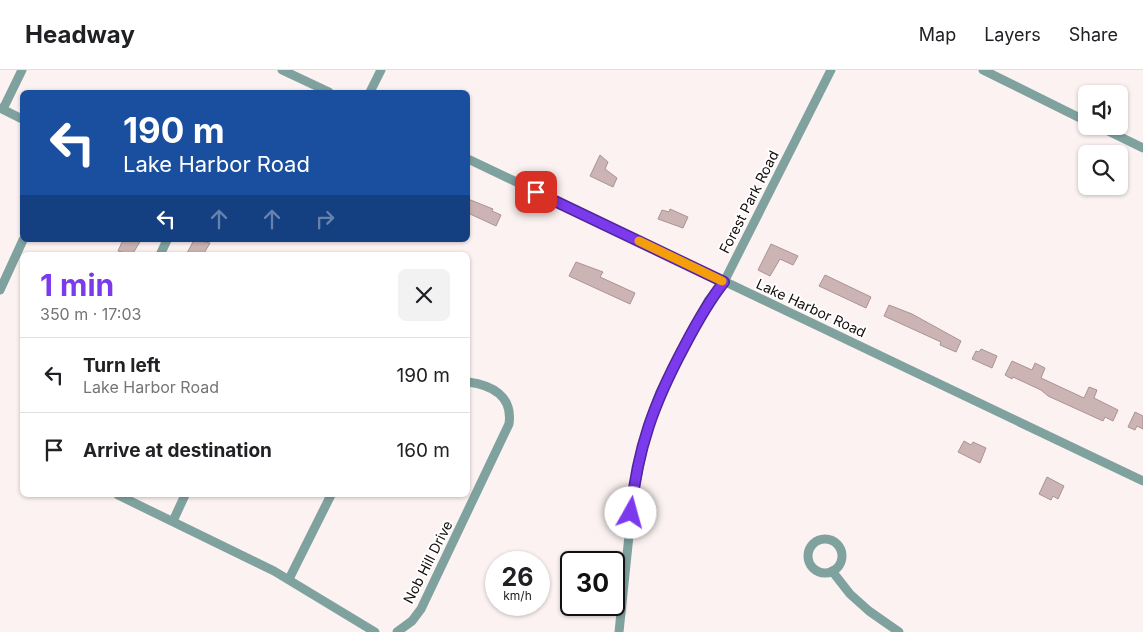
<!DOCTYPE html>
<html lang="en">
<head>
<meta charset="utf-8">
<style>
	:root { --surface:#fff; --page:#f2f2f2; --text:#202124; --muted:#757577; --line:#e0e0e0; --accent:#7c3aed }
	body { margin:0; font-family:Inter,sans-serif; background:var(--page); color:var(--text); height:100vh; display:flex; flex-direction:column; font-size:19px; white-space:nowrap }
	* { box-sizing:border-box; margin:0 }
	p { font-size:16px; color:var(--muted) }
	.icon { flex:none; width:28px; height:28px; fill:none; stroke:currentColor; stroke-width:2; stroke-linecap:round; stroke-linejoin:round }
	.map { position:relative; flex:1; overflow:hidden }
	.side { position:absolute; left:20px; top:182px; width:450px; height:245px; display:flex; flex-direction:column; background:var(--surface); border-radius:8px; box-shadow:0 1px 4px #0004 }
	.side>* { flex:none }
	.banner { position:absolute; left:20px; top:20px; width:450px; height:152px; border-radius:8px; box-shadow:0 1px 4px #0004; background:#1a4fa0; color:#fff; overflow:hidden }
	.fabs { position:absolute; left:1078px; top:15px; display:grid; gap:10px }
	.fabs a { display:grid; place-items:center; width:50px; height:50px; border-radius:8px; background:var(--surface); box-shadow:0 1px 4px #0004; font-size:25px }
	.speed { position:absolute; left:485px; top:481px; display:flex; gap:10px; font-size:25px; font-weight:700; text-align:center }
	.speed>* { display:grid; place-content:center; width:65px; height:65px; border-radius:50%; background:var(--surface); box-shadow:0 1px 4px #0004; line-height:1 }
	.speed small { font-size:12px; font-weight:400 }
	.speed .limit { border:2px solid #111; border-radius:8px; background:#fff; color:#111 }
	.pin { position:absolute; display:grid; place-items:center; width:42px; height:42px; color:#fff; margin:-21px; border-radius:10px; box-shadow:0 2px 8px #0006 }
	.me { position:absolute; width:55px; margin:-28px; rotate:7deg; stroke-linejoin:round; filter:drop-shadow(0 0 4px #0008) }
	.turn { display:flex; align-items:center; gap:18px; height:105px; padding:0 20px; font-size:22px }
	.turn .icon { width:65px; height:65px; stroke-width:2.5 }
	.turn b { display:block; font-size:35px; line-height:42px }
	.lanes { display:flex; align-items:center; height:48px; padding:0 20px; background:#0003; justify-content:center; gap:25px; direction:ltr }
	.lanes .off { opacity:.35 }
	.round { display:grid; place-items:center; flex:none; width:52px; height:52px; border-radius:8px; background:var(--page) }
	.head { display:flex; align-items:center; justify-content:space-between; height:85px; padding:0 20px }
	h1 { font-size:30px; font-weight:700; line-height:38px; color:var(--accent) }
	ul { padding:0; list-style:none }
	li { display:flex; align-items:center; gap:15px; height:75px; padding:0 20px; border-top:1px solid var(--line) }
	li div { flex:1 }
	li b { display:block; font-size:19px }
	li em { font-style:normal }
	header { display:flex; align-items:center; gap:30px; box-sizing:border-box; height:70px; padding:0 25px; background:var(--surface); border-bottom:1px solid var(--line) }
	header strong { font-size:24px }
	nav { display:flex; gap:28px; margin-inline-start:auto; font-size:18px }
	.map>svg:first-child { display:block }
	.building { fill:#cdb4b4; stroke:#aa9393 }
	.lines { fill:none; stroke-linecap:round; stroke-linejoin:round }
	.minor { stroke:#80a29f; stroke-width:9 }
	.route-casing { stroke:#51269a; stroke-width:12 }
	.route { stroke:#7c3aed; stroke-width:9 }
	.slow { stroke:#f59e0b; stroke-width:9 }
	.labels { text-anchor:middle; stroke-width:4; stroke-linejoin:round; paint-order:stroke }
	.street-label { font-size:14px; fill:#150d0d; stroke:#fff }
</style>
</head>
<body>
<header>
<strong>Headway</strong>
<nav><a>Map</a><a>Layers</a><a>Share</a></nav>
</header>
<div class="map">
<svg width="1143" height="562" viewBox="0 0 1143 562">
	<rect width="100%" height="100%" fill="#fcf2f2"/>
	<g class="building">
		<polygon points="600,85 608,92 605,99 617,108 613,117 590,106"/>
		<polygon points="468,129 493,139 492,141 501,145 496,156 468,143"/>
		<polygon points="670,139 688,147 683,158 658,149 662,140 669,142"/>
		<polygon points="123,170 141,170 132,185 118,181"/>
		<polygon points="194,170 210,173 203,185 186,185"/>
		<polygon points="771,174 798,186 793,195 780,189 770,206 758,200"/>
		<polygon points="576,192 603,202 600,207 635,223 630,234 569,206"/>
		<polygon points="825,205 871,227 866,238 819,216"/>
		<polygon points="889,235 912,244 961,271 956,282 940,275 941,272 884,246"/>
		<polygon points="981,279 997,286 992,298 972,289 976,281 979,282"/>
		<polygon points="1012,291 1032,300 1035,293 1045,298 1041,308 1084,328 1089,317 1097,320 1094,328 1118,340 1113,351 1105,347 1103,351 1048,326 1041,320 1013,307 1012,309 1005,305"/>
		<polygon points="1135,342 1143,346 1143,359 1137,356 1135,360 1128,357"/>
		<polygon points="964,371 971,375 973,372 986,378 980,393 958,382"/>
		<polygon points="1047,407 1064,416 1058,429 1053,426 1051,430 1039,424"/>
	</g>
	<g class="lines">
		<g class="minor">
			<polyline points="282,0 329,22"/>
			<polyline points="983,0 1086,51"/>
			<polyline points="370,22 381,0"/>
			<polyline points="0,38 22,49"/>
			<polyline points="3,39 22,0"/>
			<polyline points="1098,56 1143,78"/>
			<polyline points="468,89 1143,411"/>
			<polyline points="160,185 167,170"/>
			<polyline points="0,220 23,170"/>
			<polyline points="118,425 274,501 375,562"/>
			<polyline points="173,451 185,425"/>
			<circle cx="825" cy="486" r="17"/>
			<polyline points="832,501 850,524 869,541 899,562"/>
			<polyline points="289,509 331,425"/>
			<path d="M397,562L412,551L421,539L509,354C513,326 492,315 468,312"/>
			<polyline points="619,562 633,427 648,355 660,322 708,231 724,212 732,196 831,0"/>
		</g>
	</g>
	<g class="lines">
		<g class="route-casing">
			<path id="route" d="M536,122L724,212C708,232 696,254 684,277C654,333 637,379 631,443"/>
		</g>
		<use href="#route" class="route"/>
		<polyline class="slow" points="639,171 722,211"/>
	</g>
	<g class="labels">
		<g class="street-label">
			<text transform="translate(749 132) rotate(-63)" y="5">Forest Park Road</text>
			<text transform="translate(811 238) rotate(25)" y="5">Lake Harbor Road</text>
			<text transform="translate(428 492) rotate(-63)" y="5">Nob Hill Drive</text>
		</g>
	</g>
</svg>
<div class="fabs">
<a><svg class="icon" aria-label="sound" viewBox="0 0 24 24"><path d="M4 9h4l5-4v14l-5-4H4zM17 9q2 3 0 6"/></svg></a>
<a><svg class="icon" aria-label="search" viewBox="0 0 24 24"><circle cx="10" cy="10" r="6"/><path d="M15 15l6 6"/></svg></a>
</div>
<div class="speed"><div>26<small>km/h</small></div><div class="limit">30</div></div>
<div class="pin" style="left:536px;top:122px;background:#d93025"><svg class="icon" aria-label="arrive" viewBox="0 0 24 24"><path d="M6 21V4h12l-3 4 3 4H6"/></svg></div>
<svg class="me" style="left:631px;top:443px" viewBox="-20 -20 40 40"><circle r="19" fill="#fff"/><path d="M0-13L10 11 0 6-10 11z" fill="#7c3aed"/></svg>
<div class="banner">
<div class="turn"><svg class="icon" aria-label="left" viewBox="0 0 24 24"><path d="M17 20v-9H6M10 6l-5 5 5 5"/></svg><div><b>190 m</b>Lake Harbor Road</div></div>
<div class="lanes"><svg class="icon" aria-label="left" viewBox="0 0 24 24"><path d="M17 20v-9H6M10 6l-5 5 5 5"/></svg><svg class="icon off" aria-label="ahead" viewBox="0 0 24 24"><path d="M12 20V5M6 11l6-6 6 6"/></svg><svg class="icon off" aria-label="ahead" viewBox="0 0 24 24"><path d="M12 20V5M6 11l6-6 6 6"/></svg><svg class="icon off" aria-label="right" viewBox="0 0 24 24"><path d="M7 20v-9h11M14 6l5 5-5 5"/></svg></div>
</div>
<section class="side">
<div class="head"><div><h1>1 min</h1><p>350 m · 17:03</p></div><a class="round"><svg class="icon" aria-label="close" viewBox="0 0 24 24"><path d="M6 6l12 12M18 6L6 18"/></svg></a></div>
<ul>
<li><svg class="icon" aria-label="left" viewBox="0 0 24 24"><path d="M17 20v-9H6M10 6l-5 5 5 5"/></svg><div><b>Turn left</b><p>Lake Harbor Road</p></div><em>190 m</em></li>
<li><svg class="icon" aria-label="arrive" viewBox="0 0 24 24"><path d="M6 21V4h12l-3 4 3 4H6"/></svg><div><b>Arrive at destination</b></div><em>160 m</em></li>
</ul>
</section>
</div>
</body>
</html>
